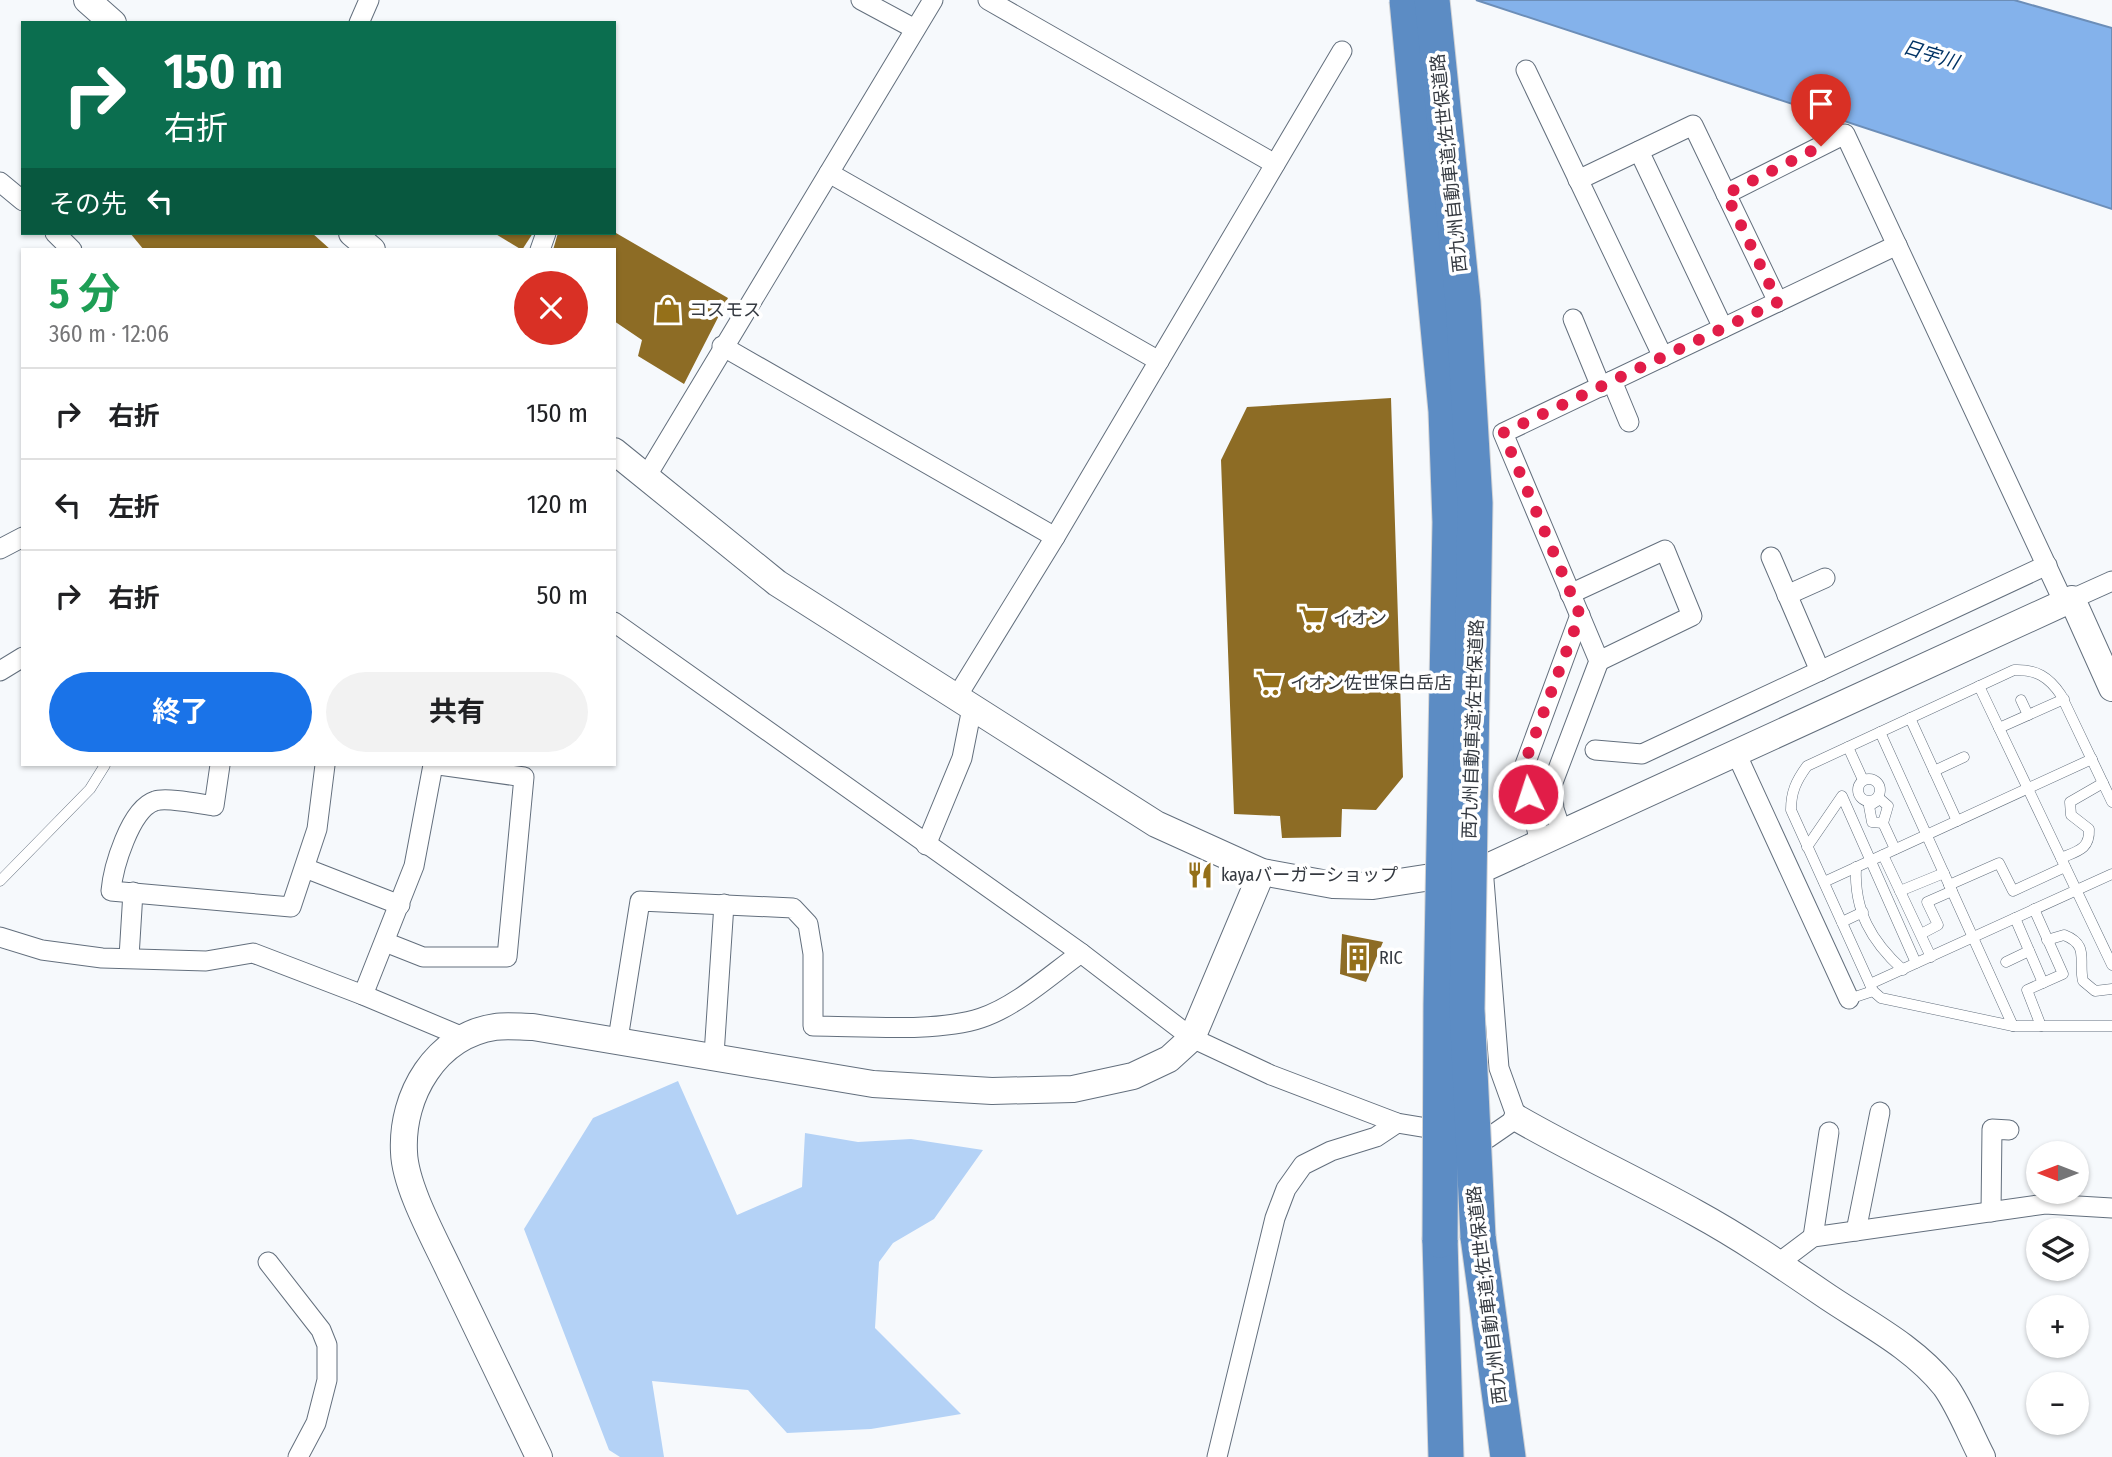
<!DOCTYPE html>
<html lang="ja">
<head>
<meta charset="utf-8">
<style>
	:root { --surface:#fff; --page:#f2f2f2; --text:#202124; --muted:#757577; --line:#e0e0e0; --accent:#1a73e8 }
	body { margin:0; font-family:"Fira Sans Condensed","Noto Sans JP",sans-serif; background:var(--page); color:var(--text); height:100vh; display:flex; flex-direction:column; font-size:26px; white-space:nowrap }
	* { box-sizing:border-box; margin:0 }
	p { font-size:23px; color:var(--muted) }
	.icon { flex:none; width:38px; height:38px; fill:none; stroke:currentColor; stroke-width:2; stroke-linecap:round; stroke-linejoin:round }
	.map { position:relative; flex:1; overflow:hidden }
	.details { position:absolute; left:21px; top:248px; width:595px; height:518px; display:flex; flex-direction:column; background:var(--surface); border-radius:0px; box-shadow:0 2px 5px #0004 }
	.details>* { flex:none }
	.guide { position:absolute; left:21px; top:21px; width:595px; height:214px; border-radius:0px; box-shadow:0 2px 5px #0004; background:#0b6e4f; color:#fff; overflow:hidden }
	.needle { width:46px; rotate:270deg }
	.fabs { position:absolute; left:2026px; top:1141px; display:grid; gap:14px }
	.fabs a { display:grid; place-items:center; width:63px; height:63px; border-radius:50%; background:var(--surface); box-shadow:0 2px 5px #0004; font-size:35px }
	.pin { position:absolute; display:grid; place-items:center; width:60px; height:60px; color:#fff; margin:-72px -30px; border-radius:50% 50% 50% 0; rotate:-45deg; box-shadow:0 0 7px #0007 }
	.pin .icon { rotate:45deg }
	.me { position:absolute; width:77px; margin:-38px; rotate:356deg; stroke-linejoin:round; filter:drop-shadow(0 0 5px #0008) }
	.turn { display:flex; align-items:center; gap:24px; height:147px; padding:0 28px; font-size:32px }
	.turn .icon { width:91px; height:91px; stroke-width:2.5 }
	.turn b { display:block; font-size:49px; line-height:60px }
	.then { display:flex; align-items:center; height:66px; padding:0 28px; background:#0003; gap:14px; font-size:26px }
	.round { display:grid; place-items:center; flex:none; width:74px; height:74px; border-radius:37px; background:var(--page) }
	.headline { display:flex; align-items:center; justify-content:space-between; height:119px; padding:0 28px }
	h1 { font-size:42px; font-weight:700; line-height:52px; color:#1e9e55 }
	.button { display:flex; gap:14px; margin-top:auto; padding:14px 28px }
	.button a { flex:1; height:80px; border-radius:42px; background:var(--accent); color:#fff; font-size:28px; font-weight:700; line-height:80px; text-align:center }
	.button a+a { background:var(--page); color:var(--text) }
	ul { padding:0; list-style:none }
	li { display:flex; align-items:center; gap:21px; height:91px; padding:0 28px; border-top:2px solid var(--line) }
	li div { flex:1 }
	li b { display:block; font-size:26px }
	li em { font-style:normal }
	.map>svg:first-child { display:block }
	.green { fill:#b4d2f6 }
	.water { fill:#84b2eb; stroke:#6c8eb8; stroke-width:2 }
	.building { fill:#8d6c25 }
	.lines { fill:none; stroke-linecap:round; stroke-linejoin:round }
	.lane-casing { stroke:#636f7d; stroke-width:11 }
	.street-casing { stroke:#636f7d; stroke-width:21 }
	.secondary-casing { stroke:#636f7d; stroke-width:28 }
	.highway-casing { stroke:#d2d3d5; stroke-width:37 }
	.lane { stroke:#fff; stroke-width:10 }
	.street { stroke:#fff; stroke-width:19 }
	.secondary { stroke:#fff; stroke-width:26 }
	.highway { stroke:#5c8cc4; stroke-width:35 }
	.highway-bridge-casing { stroke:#d2d3d5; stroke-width:37; stroke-linecap:butt }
	.highway-bridge { stroke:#5c8cc4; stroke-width:35 }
	.route { stroke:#e11d48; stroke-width:12; stroke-dasharray:0 21.6 }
	.labels { text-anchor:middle; stroke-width:7; stroke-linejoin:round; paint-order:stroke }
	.street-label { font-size:18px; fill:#343940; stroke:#fff }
	.poi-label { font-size:18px; fill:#343940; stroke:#fff; text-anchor:start }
	.water-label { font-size:19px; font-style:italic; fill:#013365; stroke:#fff }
</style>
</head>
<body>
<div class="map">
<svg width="2112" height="1457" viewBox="0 0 2112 1457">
	<rect width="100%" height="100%" fill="#f6f9fc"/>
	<polygon class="green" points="678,1081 737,1215 802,1187 805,1133 858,1142 911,1139 983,1150 934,1219 893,1243 879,1262 875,1328 961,1414 871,1429 787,1433 748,1390 652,1381 664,1457 620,1457 609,1450 524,1229 593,1118"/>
	<polygon class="water" points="1476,0 2014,0 2112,28 2112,209"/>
	<g class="building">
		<polygon points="130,233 312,233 331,250 144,250"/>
		<polygon points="494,233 533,233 522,250"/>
		<polygon points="558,233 616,233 728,298 684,384 638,356 642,340 614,321 614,250 553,250"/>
		<polygon points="1391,398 1403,777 1376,810 1342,809 1341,837 1282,838 1280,816 1234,814 1221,460 1247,407"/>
		<polygon points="1342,934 1383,942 1366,982 1340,974"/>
	</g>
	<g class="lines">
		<g class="lane-casing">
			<g id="lane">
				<polyline points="1979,686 2112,965"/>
				<polyline points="2021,700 2028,715"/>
				<polyline points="1910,718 1957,821"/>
				<polyline points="1999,728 2064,699"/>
				<polyline points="1880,732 2013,1026"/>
				<polyline points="1848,747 1863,780"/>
				<polyline points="1934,771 1964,757"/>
				<circle cx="1869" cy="790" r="11"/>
				<path d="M2112,802L2061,695C2049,677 2036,669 2014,670L1807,766C1796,781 1791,792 1791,810L1873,991L1881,998L2013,1026H2112"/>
				<polyline points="1883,823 1888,806 1880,799 1869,806 1872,822 1883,823 1895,849"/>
				<polyline points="1807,847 1842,796 1916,963"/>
				<polyline points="1883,855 1931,957"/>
				<path d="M2061,858C2078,851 2090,849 2089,829L2071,815L2070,802L2103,783"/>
				<path d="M1856,867C1854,911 1871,941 1903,970"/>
				<polyline points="0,881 90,789 105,765"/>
				<polyline points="1824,882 2092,759"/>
				<polyline points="1949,885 1999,863 2013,891 2065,867"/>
				<polyline points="1900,891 1944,873"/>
				<polyline points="2034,909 2063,974 2027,990 2041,1026"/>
				<polyline points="2015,918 2043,983"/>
				<polyline points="1842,922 1863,912"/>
				<polyline points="1921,934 1938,925 1927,902 1952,891"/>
				<path d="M2047,940L2064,935C2090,945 2078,961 2083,981L2095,991L2112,989"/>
				<polyline points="2006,962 2029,951"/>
				<polyline points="1870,984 2112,874"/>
				<polyline points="1849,999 1873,991"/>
			</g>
		</g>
		<g class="street-casing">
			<g id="street">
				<polyline points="861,0 915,29"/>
				<polyline points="988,0 1275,164"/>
				<polyline points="359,23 369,0"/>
				<polyline points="1526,70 1663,357"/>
				<polyline points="1639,151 1723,328"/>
				<polyline points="829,173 1159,361"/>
				<polyline points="1578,180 1693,125 1778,302"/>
				<polyline points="0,182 23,201"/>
				<polyline points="1726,194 1845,134 2064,603"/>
				<polyline points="55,233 72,250"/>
				<polyline points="540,250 546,233"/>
				<polyline points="1573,319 1601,387"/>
				<polyline points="722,346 1055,537"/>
				<polyline points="1612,381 1629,422"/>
				<polyline points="646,477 933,0"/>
				<polyline points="0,549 23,537"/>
				<polyline points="1771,557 1820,671"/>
				<polyline points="1570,594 1665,550 1692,616 1599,661"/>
				<polyline points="1787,595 1825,578"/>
				<polyline points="2072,599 2112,581"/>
				<polyline points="614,622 1081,953 1192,1038 1271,1075 1397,1123 1488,1138 1517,1118 1499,1068 1484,880"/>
				<polyline points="0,671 23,657"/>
				<polyline points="956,698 1055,537 1342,51"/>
				<polyline points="1595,750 1642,754 2047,565"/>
				<polyline points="1736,753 1849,999"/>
				<path d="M220,765L214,806C200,804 166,797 155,801C130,809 113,868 111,891L291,907L317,829L325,765"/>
				<polyline points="1562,833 1554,809 1552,785 1599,661 1503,433 1897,245"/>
				<polyline points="1540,843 1523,770 1580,615"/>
				<polyline points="926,845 962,758 972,708"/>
				<polyline points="305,868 400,905"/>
				<polyline points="0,937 42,950 102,958 206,961 253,953 363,995 463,1037"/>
				<polyline points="385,942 423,957 507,957 524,777 439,765"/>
				<polyline points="129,957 133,892"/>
				<polyline points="363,995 414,866 433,765"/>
				<path d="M618,1039L640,901L793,908L808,924L813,954V1026C861,1026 936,1033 981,1018C1017,1006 1050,975 1081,953"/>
				<polyline points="714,1055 724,904"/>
				<polyline points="1991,1212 1992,1129 2009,1130"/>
				<polyline points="1856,1231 1880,1112"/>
				<polyline points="1813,1237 1829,1132"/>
				<polyline points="268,1262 321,1330 327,1345 327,1380 316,1423 298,1457"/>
				<polyline points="1780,1262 1813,1237 2045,1204 2112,1208"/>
				<polyline points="1217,1457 1275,1218 1286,1189 1303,1165 1331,1151 1376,1137 1397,1123"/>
			</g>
		</g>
		<g class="secondary-casing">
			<g id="secondary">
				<polyline points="87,0 113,23"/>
				<polyline points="352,233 372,250"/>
				<polyline points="614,451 777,583 1156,824 1262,872 1333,885 1373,886 1483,869 2072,599 2112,688"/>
				<path d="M1517,1118C1576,1152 1637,1180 1696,1213C1740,1237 1781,1265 1822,1293C1864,1322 1912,1345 1945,1386C1960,1407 1970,1434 1982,1457"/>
				<path d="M539,1457C509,1395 479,1332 449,1270C434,1238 405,1186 404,1152C401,1095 436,1036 495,1027C507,1025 521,1027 533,1027L873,1084L992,1091L1073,1089L1133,1076L1169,1059L1192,1038L1262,872"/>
			</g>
		</g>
		<g class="highway-casing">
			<g id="highway">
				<polyline points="1478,1237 1508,1457"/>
				<polyline points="1440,1240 1446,1457"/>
			</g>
		</g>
		<use href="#lane" class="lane"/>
		<use href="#street" class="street"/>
		<use href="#secondary" class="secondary"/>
		<use href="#highway" class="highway"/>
		<g class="highway-bridge-casing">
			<g id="highway-bridge">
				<polyline points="1407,0 1446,411 1450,522 1441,1005 1440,1240"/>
				<polyline points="1432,0 1463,302 1475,503 1467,1009 1478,1237"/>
			</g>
		</g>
		<use href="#highway-bridge" class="highway-bridge"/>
	</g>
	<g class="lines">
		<polyline class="route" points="1528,794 1522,770 1580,615 1503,433 1778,302 1726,194 1821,146"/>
	</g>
	<defs>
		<g id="shop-bare" transform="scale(2.1)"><path d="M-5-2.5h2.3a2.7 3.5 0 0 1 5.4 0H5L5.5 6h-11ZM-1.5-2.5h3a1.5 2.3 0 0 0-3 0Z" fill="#957019" stroke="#fff" stroke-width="2.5" paint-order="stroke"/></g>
		<g id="supermarket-bare" transform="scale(2.1)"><path d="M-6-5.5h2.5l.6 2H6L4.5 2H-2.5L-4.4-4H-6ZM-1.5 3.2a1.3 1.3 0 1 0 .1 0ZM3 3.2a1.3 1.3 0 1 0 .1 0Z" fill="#957019" stroke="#fff" stroke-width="2.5" paint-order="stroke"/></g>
		<g id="restaurant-bare" transform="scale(2.1)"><path d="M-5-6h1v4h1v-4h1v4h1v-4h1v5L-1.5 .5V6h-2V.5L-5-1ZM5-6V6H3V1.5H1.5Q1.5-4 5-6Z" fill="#957019" stroke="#fff" stroke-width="2.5" paint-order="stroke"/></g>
		<g id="building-bare" transform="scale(2.1)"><path d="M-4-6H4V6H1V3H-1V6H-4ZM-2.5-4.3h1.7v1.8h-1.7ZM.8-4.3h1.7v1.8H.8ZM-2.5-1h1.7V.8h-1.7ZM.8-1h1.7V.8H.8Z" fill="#957019" stroke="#fff" stroke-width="2.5" paint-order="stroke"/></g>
	</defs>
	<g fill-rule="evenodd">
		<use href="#shop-bare" x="668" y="310"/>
		<use href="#supermarket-bare" x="1312" y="618"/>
		<use href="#supermarket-bare" x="1269" y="683"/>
		<use href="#restaurant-bare" x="1200" y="875"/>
		<use href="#building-bare" x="1358" y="958"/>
	</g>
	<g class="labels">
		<g class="street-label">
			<text transform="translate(1449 163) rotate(-96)" y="6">西九州自動車道;佐世保道路</text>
			<text transform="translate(1473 729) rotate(-88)" y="6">西九州自動車道;佐世保道路</text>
			<text transform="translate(1487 1295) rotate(-97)" y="6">西九州自動車道;佐世保道路</text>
		</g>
		<g class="poi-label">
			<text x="689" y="316">コスモス</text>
			<text x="1333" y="624">イオン</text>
			<text x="1290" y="689">イオン佐世保白岳店</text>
			<text x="1221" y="881">kayaバーガーショップ</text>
			<text x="1379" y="964">RIC</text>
		</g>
		<g class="water-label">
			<text transform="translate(1931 54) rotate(17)" y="7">日宇川</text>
		</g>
	</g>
</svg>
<div class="fabs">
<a><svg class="needle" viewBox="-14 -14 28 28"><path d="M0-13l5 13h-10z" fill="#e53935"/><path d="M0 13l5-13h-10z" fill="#757577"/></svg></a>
<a><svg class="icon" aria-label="layers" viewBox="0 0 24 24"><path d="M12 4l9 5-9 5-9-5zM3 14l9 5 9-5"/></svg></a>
<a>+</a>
<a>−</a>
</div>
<div class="pin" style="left:1821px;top:146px;background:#d93025"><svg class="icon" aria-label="arrive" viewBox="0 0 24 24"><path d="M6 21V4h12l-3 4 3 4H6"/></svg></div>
<svg class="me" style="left:1528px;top:794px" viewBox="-20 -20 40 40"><circle r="17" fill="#e11d48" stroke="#fff" stroke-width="3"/><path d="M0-11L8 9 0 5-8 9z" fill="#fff"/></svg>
<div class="guide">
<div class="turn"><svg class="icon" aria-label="right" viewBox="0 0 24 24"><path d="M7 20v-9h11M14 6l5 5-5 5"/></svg><div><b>150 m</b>右折</div></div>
<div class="then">その先<svg class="icon" aria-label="left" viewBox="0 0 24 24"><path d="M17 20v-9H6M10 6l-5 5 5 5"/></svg></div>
</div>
<section class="details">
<div class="headline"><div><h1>5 分</h1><p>360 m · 12:06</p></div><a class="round" style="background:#d93025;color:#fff"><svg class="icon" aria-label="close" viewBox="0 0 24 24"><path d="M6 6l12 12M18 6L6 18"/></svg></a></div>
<ul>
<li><svg class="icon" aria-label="right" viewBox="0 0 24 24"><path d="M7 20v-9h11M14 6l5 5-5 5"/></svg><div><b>右折</b></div><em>150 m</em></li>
<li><svg class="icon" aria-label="left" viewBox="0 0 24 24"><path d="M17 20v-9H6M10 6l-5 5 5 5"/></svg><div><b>左折</b></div><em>120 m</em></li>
<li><svg class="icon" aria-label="right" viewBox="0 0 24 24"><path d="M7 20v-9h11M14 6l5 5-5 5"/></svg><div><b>右折</b></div><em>50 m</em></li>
</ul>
<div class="button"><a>終了</a><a>共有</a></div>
</section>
</div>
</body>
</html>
